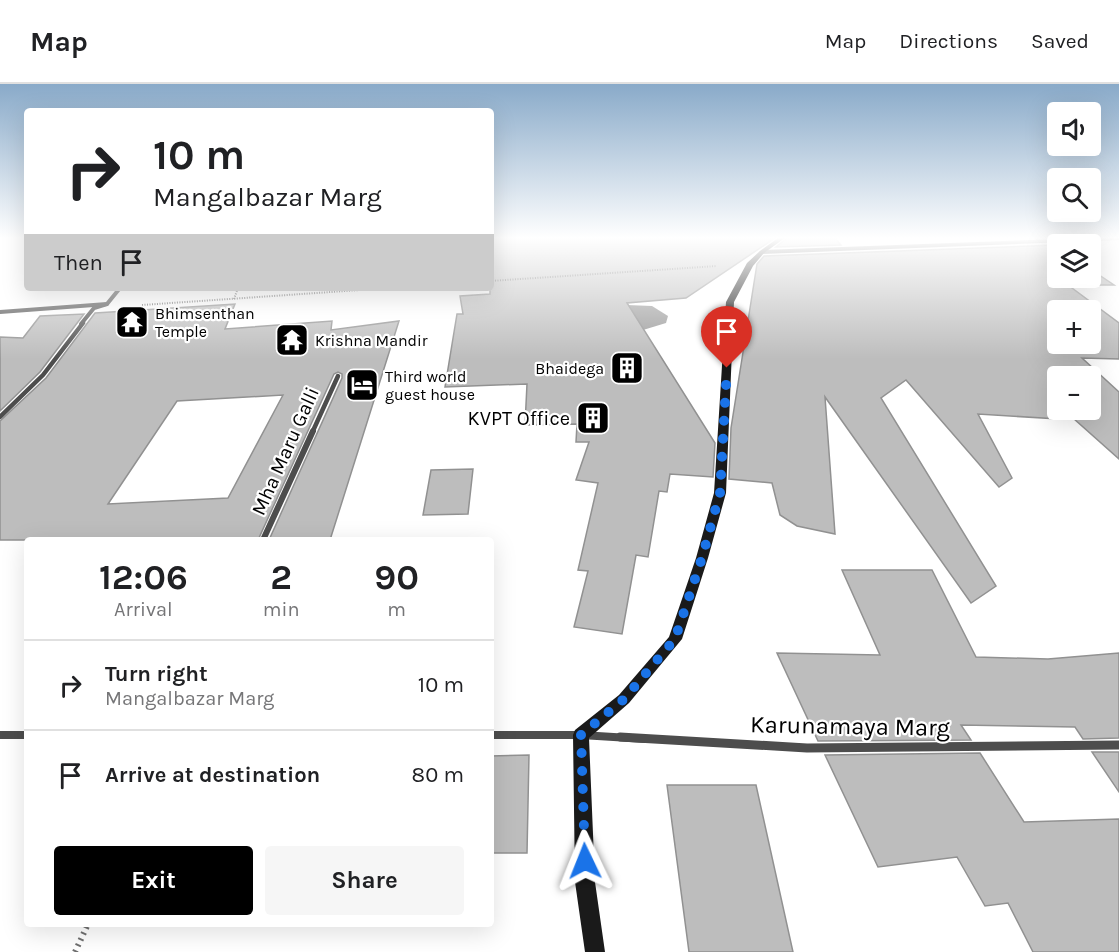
<!DOCTYPE html>
<html lang="en">
<head>
<meta charset="utf-8">
<style>
	:root { --surface:#fff; --page:#f6f6f6; --text:#202124; --muted:#757577; --line:#e0e0e0; --accent:#000 }
	body { margin:0; font-family:Karla,sans-serif; background:var(--page); color:var(--text); height:100vh; display:flex; flex-direction:column; font-size:22px; white-space:nowrap }
	* { box-sizing:border-box; margin:0 }
	p { font-size:20px; color:var(--muted) }
	.icon { flex:none; width:33px; height:33px; fill:none; stroke:currentColor; stroke-width:2; stroke-linecap:round; stroke-linejoin:round }
	.map { position:relative; flex:1; overflow:hidden }
	.panel { position:absolute; left:24px; top:453px; width:470px; height:390px; display:flex; flex-direction:column; background:var(--surface); border-radius:6px; box-shadow:0 6px 24px #0002 }
	.panel>* { flex:none }
	.hud { position:absolute; left:24px; top:24px; width:470px; height:183px; border-radius:6px; box-shadow:0 6px 24px #0002; background:#fff; color:var(--text); overflow:hidden }
	.fabs { position:absolute; left:1047px; top:18px; display:grid; gap:12px }
	.fabs a { display:grid; place-items:center; width:54px; height:54px; border-radius:6px; background:var(--surface); box-shadow:0 6px 24px #0002; font-size:30px }
	.pin { position:absolute; display:grid; place-items:center; width:51px; height:51px; color:#fff; margin:-62px -26px; border-radius:50% 50% 50% 0; rotate:-45deg; box-shadow:0 0 6px #0007 }
	.pin .icon { rotate:45deg }
	.me { position:absolute; width:66px; margin:-33px; rotate:358deg; stroke-linejoin:round; filter:drop-shadow(0 0 4px #0008) }
	.turn { display:flex; align-items:center; gap:21px; height:126px; padding:0 30px; font-size:27px }
	.turn .icon { width:78px; height:78px; stroke-width:2.5 }
	.turn b { display:block; font-size:42px; line-height:51px }
	.then { display:flex; align-items:center; height:57px; padding:0 30px; background:#0003; gap:12px; font-size:22px }
	.eta { display:flex; justify-content:space-evenly; align-items:center; height:102px; text-align:center }
	.eta b { font-size:36px; font-weight:700; line-height:42px }
	.action { display:flex; gap:12px; margin-top:auto; padding:12px 30px }
	.action a { flex:1; height:69px; border-radius:6px; background:var(--accent); color:#fff; font-size:24px; font-weight:700; line-height:69px; text-align:center }
	.action a+a { background:var(--page); color:var(--text) }
	ul { padding:0; list-style:none }
	li { display:flex; align-items:center; gap:18px; height:90px; padding:0 30px; border-top:2px solid var(--line) }
	li div { flex:1 }
	li b { display:block; font-size:22px }
	li em { font-style:normal }
	header { display:flex; align-items:center; gap:36px; box-sizing:border-box; height:84px; padding:0 30px; background:var(--surface); border-bottom:2px solid var(--line) }
	header strong { font-size:28px }
	nav { display:flex; gap:33px; margin-inline-start:auto; font-size:21px }
	.map>svg:first-child { display:block }
	.water { fill:#9b9b9b }
	.building { fill:#bdbdbd; stroke:#919191; stroke-width:1.5; fill-rule:evenodd }
	.lines { fill:none; stroke-linecap:round; stroke-linejoin:round }
	.path-far1 { stroke:#6f6f6f; stroke-width:2; stroke-dasharray:1 1.5; stroke-linecap:butt }
	.path { stroke:#6f6f6f; stroke-width:6; stroke-dasharray:2 4.5; stroke-linecap:butt }
	.minor-far4 { stroke:#4d4d4d; stroke-width:4 }
	.minor-far3 { stroke:#4d4d4d; stroke-width:4.5 }
	.minor-far2 { stroke:#4d4d4d; stroke-width:6 }
	.minor-far1 { stroke:#4d4d4d; stroke-width:8 }
	.minor { stroke:#4d4d4d; stroke-width:9 }
	.tertiary { fill:#4d4d4d; fill-rule:evenodd }
	.secondary { fill:#1a1a1a; fill-rule:evenodd }
	.route { stroke:#1a73e8; stroke-width:10; stroke-dasharray:0 18 }
	.labels { text-anchor:middle; stroke-width:4.5; stroke-linejoin:round; paint-order:stroke }
	.far-poi-label { font-size:16px; fill:#000; stroke:#fff; text-anchor:start }
	.poi-label { font-size:20px; fill:#000; stroke:#fff; text-anchor:end }
	.street-label { font-size:20px; fill:#000; stroke:#fff }
	.near-street-label { font-size:24px; fill:#000; stroke:#fff }
</style>
</head>
<body>
<header>
<strong>Map</strong>
<nav><a>Map</a><a>Directions</a><a>Saved</a></nav>
</header>
<div class="map">
<svg width="1119" height="868" viewBox="0 0 1119 868">
	<rect width="100%" height="100%" fill="#fff"/>
	<polygon class="water" points="627,221 652,222 668,232 666,239 643,246"/>
	<g class="building">
		<polygon points="490,154 775,154 686,214 627,219 715,359 713,393 670,390 667,408 659,407 648,473 636,471 622,550 574,543 588,487 578,486 598,399 576,396 589,358 576,358 577,340 525,341 527,300 445,303 457,230 463,230 460,212 490,210"/>
		<polygon points="787,154 835,154 841,161 776,163"/>
		<path d="M1056,161L1058,194H1090V185L1114,201H1068L1119,239V275L1082,274L1119,308V375L1064,326H1090V292H1058V335L978,330L1012,394L999,403L906,296L881,314L996,502L971,519L825,313L835,450L797,442L780,431L772,399L729,395L731,344L757,180L764,172ZM1058,226H1090V260H1058Z"/>
		<path d="M235,220L225,245L332,237L331,246L399,237L330,456H269L342,294V290L338,288L334,290L258,456H0V337L46,294L95,229ZM283,311L228,414L108,420L177,317Z"/>
		<polygon points="84,230 40,288 0,327 0,253 23,254 40,232"/>
		<polygon points="473,385 468,430 423,431 431,386"/>
		<polygon points="842,486 932,486 976,573 1048,575 1119,569 1119,654 1083,655 1075,643 961,641 971,656 818,657 777,569 880,571"/>
		<polygon points="1092,668 1119,668 1119,708"/>
		<polygon points="980,669 1024,738 1119,735 1119,868 1033,868 1008,819 985,822 957,773 878,783 825,671"/>
		<polygon points="529,671 527,769 490,769 490,672"/>
		<polygon points="667,701 756,701 793,868 689,868"/>
	</g>
	<g class="lines">
		<g class="path-far1">
			<polyline points="490,197 717,182"/>
			<polyline points="234,215 238,204"/>
			<polyline points="142,221 389,204"/>
		</g>
		<polyline class="path" points="75,868 88,840"/>
		<g class="minor-far4">
			<polyline points="0,228 107,220 120,204"/>
			<polyline points="81,240 94,224 107,220"/>
		</g>
		<g class="minor-far3">
			<polyline points="0,333 43,291 83,239"/>
			<polyline points="312,349 338,292"/>
		</g>
		<polyline class="minor-far2" points="263,456 313,347"/>
		<g class="minor-far1">
			<polyline points="0,651 27,651"/>
			<polyline points="490,651 581,651 646,655"/>
		</g>
		<polyline class="minor" points="620,653 807,664 1119,661"/>
		<polygon class="tertiary" points="1084,154 1119,154 1119,156 762,170 759,168 762,166"/>
		<polygon class="secondary" points="778,154 785,154 764,169 753,182 734,218 726,409 708,474 682,555 629,619 589,654 595,798 605,868 585,868 575,798 573,651 575,646 619,611 669,553 696,474 714,409 726,218 747,179 760,167"/>
	</g>
	<linearGradient id="sky" x2="0" y2="1"><stop stop-color="#89aac9"/><stop offset="0.56" stop-color="#fff"/><stop offset="1" stop-color="#fff" stop-opacity="0"/></linearGradient>
	<rect width="1119" height="275" fill="url(#sky)"/>
	<g class="lines">
		<polyline class="route" points="585,777 581,651 624,615 675,555 702,474 720,409 727,284"/>
	</g>
	<defs>
		<g id="temple-square" transform="scale(1.725)"><rect x="-9" y="-9" width="18" height="18" rx="4" fill="#000" stroke="#fff"/><path d="M0-6L5-2H3V0L6.5 2.5H4V6H1.5V3h-3V6H-4V2.5H-6.5L-3 0V-2H-5Z" fill="#fff"/></g>
		<g id="building-square" transform="scale(1.725)"><rect x="-9" y="-9" width="18" height="18" rx="4" fill="#000" stroke="#fff"/><path d="M-4-6H4V6H1V3H-1V6H-4ZM-2.5-4.3h1.7v1.8h-1.7ZM.8-4.3h1.7v1.8H.8ZM-2.5-1h1.7V.8h-1.7ZM.8-1h1.7V.8H.8Z" fill="#fff"/></g>
		<g id="hotel-square" transform="scale(1.725)"><rect x="-9" y="-9" width="18" height="18" rx="4" fill="#000" stroke="#fff"/><path d="M-6-4.5h1.5V1H6V5H4.5V3h-9V5H-6ZM-4 0a1.8 1.8 0 1 1 3.6 0ZM.5 0V-2.5h3Q6-2.5 6 0Z" fill="#fff"/></g>
	</defs>
	<g fill-rule="evenodd">
		<use href="#temple-square" x="132" y="238"/>
		<use href="#temple-square" x="292" y="256"/>
		<use href="#building-square" x="627" y="284"/>
		<use href="#hotel-square" x="362" y="301"/>
		<use href="#building-square" x="593" y="334"/>
	</g>
	<g class="labels">
		<g class="far-poi-label">
			<text x="155" y="235">Bhimsenthan<tspan x="155" dy="18">Temple</tspan></text>
			<text x="315" y="262">Krishna Mandir</text>
			<text x="604" y="290" text-anchor="end">Bhaidega</text>
			<text x="385" y="298">Third world<tspan x="385" dy="18">guest house</tspan></text>
		</g>
		<g class="poi-label">
			<text x="570" y="341">KVPT Office</text>
		</g>
		<g class="street-label">
			<text transform="translate(285 367) rotate(-66)" y="7">Mha Maru Galli</text>
		</g>
		<g class="near-street-label">
			<text transform="translate(850 642) rotate(1)" y="8">Karunamaya Marg</text>
		</g>
	</g>
</svg>
<div class="fabs">
<a><svg class="icon" aria-label="sound" viewBox="0 0 24 24"><path d="M4 9h4l5-4v14l-5-4H4zM17 9q2 3 0 6"/></svg></a>
<a><svg class="icon" aria-label="search" viewBox="0 0 24 24"><circle cx="10" cy="10" r="6"/><path d="M15 15l6 6"/></svg></a>
<a><svg class="icon" aria-label="layers" viewBox="0 0 24 24"><path d="M12 4l9 5-9 5-9-5zM3 14l9 5 9-5"/></svg></a>
<a>+</a>
<a>−</a>
</div>
<div class="pin" style="left:727px;top:284px;background:#d93025"><svg class="icon" aria-label="arrive" viewBox="0 0 24 24"><path d="M6 21V4h12l-3 4 3 4H6"/></svg></div>
<svg class="me" style="left:585px;top:777px" viewBox="-20 -20 40 40"><path d="M0-17L14 15 0 8-14 15z" fill="#1a73e8" stroke="#fff" stroke-width="4"/></svg>
<div class="hud">
<div class="turn"><svg class="icon" aria-label="right" viewBox="0 0 24 24"><path d="M7 20v-9h11M14 6l5 5-5 5"/></svg><div><b>10 m</b>Mangalbazar Marg</div></div>
<div class="then">Then<svg class="icon" aria-label="arrive" viewBox="0 0 24 24"><path d="M6 21V4h12l-3 4 3 4H6"/></svg></div>
</div>
<section class="panel">
<div class="eta">
<div><b>12:06</b><p>Arrival</p></div>
<div><b>2</b><p>min</p></div>
<div><b>90</b><p>m</p></div>
</div>
<ul>
<li><svg class="icon" aria-label="right" viewBox="0 0 24 24"><path d="M7 20v-9h11M14 6l5 5-5 5"/></svg><div><b>Turn right</b><p>Mangalbazar Marg</p></div><em>10 m</em></li>
<li><svg class="icon" aria-label="arrive" viewBox="0 0 24 24"><path d="M6 21V4h12l-3 4 3 4H6"/></svg><div><b>Arrive at destination</b></div><em>80 m</em></li>
</ul>
<div class="action"><a>Exit</a><a>Share</a></div>
</section>
</div>
</body>
</html>
